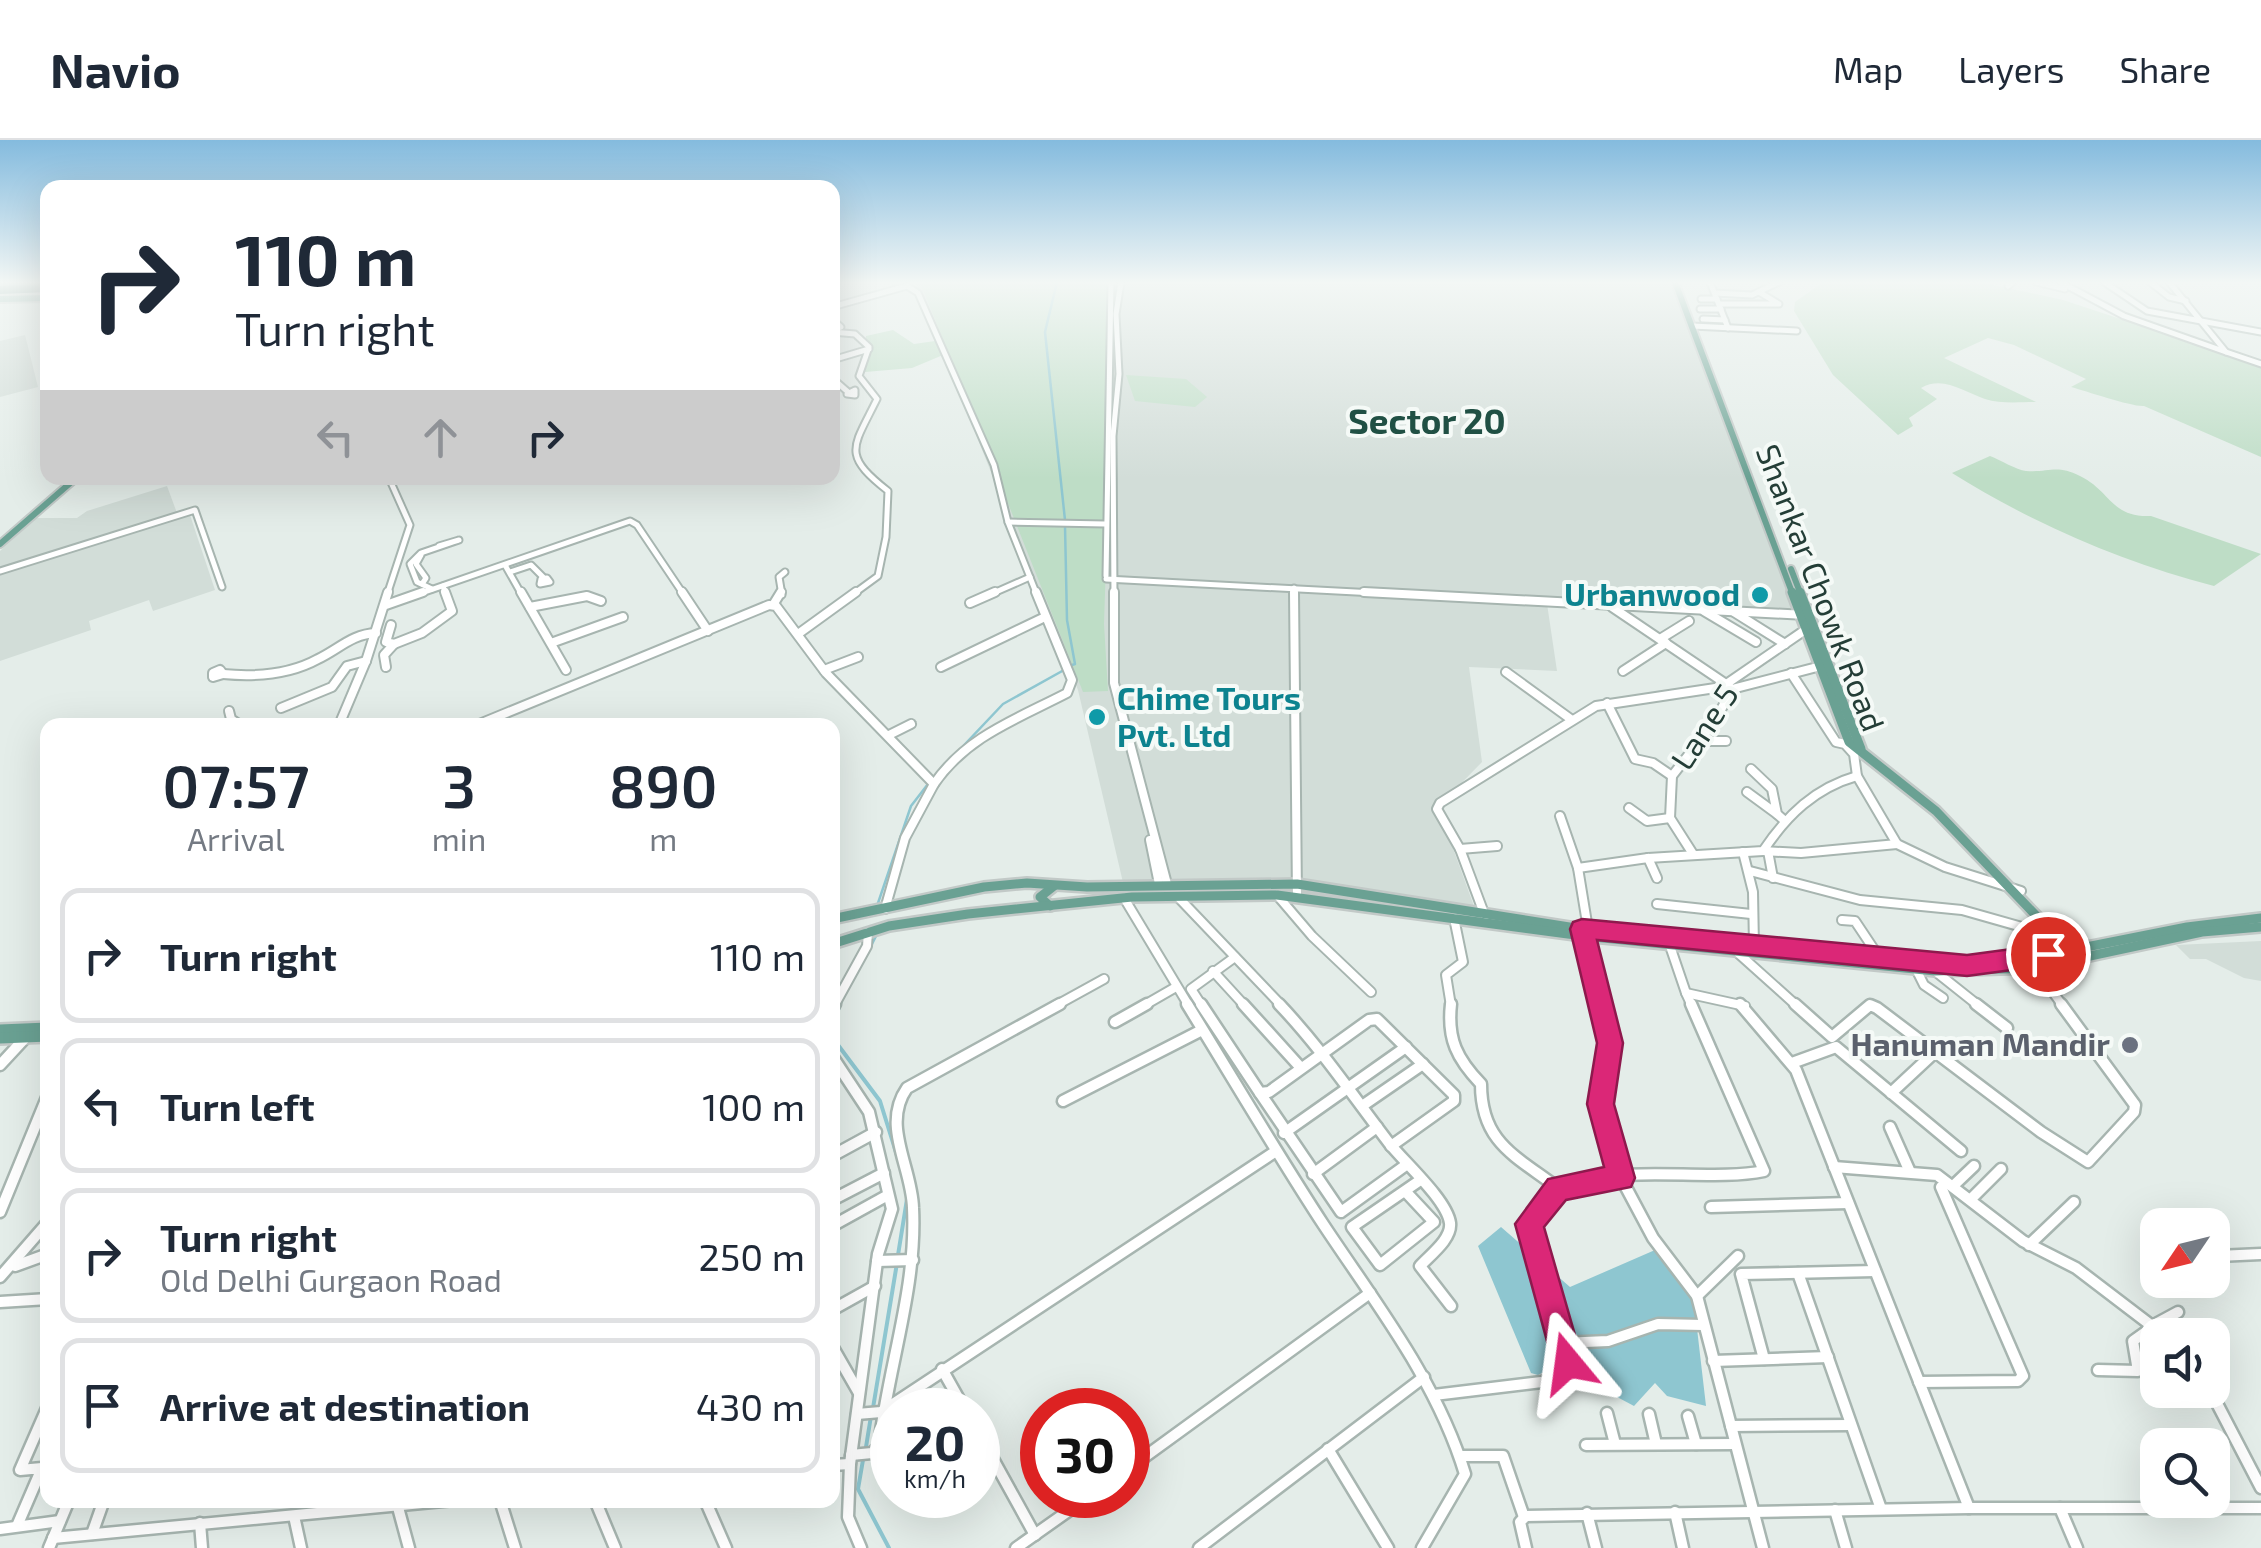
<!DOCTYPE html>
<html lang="en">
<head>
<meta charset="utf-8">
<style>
	:root { --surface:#fff; --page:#f6f6f7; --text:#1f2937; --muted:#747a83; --line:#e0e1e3 }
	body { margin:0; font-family:"Exo 2",sans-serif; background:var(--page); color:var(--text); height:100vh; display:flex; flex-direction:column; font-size:38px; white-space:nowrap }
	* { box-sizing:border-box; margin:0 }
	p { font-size:32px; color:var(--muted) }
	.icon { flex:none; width:55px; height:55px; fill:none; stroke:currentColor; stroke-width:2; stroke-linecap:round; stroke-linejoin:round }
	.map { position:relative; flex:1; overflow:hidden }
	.side { position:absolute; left:40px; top:578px; width:800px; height:790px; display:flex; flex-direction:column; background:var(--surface); border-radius:20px; box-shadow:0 10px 40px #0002 }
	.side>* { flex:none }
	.top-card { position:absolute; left:40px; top:40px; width:800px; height:305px; border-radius:20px; box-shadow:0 10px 40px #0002; background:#fff; color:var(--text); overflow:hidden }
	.needle { width:65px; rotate:235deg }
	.tools { position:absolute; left:2140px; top:1068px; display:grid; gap:20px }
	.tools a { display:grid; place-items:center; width:90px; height:90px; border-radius:20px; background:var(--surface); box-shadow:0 10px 40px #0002; font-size:50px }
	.speed { position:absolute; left:870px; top:1248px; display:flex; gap:20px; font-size:50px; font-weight:700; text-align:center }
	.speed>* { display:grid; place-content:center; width:130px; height:130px; border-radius:50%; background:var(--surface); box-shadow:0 10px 40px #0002; line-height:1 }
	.speed small { font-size:25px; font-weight:400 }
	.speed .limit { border:15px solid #d22; background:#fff; color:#111 }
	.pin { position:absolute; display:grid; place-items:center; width:85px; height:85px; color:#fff; margin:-42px; border:5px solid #fff; border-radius:50%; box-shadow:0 2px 10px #0007 }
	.me { position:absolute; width:110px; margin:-55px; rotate:344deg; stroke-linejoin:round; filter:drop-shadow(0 0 8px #0008) }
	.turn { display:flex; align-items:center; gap:35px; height:210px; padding:0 30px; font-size:45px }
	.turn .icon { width:130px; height:130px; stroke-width:2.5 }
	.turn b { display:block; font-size:70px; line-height:85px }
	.lanes { display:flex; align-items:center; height:95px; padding:0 30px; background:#0003; justify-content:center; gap:50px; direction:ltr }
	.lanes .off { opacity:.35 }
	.eta { display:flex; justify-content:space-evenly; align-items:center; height:170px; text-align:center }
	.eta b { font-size:60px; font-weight:600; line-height:70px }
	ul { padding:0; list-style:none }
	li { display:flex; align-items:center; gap:30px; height:135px; margin:0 20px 15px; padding:0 10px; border:5px solid var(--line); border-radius:20px }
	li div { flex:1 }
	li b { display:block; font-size:38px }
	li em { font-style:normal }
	header { display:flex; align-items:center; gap:60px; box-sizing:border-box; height:140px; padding:0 50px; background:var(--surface); border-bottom:2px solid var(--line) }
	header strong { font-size:48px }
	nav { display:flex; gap:55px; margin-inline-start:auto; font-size:35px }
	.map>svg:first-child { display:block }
	.built { fill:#d2ddd8 }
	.green { fill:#beddc6 }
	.water { fill:#8ec6d0 }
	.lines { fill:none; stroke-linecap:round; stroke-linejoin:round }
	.stream-far1 { stroke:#8ec6d0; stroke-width:2.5 }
	.stream { stroke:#8ec6d0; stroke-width:4 }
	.minor-far2-casing { stroke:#a7b5b0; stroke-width:9 }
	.minor-far1-casing { stroke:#a7b5b0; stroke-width:12 }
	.minor-casing { stroke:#a7b5b0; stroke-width:15 }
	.major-far2-casing { stroke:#c2c9c7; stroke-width:10 }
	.major-far1-casing { stroke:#c2c9c7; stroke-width:14 }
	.major-casing { stroke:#c2c9c7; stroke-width:16 }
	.highway-casing { stroke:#c2c9c7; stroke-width:11 }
	.minor-far2 { stroke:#fff; stroke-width:5 }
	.minor-far1 { stroke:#fff; stroke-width:8 }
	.minor { stroke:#fff; stroke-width:10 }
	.major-far2 { stroke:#6aa193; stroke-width:6 }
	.major-far1 { stroke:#6aa193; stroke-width:9 }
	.major { stroke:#6aa193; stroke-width:11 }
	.highway { stroke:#306a5e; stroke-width:8 }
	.route { fill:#db2777; stroke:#8e194d; stroke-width:2.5 }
	.culture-dot { fill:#0f9aa8; stroke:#f5faf7; stroke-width:4 }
	.worship-dot { fill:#6b7280; stroke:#f5faf7; stroke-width:4 }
	.labels { text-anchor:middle; stroke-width:8; stroke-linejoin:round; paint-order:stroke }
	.street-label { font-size:32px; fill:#243e37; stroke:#f5faf7 }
	.culture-label { font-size:32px; font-weight:bold; fill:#0d838f; stroke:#f5faf7; text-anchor:end }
	.worship-label { font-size:32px; font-weight:bold; fill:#5b616d; stroke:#f5faf7; text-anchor:end }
	.far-district-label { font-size:35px; font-weight:bold; fill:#205044; stroke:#f5faf7 }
</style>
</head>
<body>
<header>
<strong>Navio</strong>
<nav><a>Map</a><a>Layers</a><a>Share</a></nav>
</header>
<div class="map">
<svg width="2261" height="1408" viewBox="0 0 2261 1408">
	<rect width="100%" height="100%" fill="#e4ede9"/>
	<g class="built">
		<polygon points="915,142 1673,142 1802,474 1546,457 1557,531 1469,527 1482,622 1438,667 1479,780 1275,752 1125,751 1078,550"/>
		<polygon points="25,195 38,247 0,257 0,201"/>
		<polygon points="167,346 177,373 0,427 0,411 36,378 77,378 87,371"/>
		<polygon points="190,375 215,450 153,471 149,460 89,481 91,490 0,521 0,434"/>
		<polygon points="2261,801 2261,841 2244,838 2206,819 2190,819 2176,805"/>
	</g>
	<g class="green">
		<polygon points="920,142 1114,142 1109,159 1113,203 1104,484 1108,551 1083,552"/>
		<path d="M1823,142H1979L2063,160L2251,222L2261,226V317L2144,266C2132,267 2086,251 2071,247L2086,239L2014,205L1988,198L1944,218L2036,262C2020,262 2000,264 1985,259C1964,252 1943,235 1921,248L1937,259L1909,278L1913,286L1898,295L1833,235L1794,171L1795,162Z"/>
		<polygon points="893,190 914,204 935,201 943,215 912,228 865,232 866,196"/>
		<polygon points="1126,235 1186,239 1207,257 1195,267 1135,261"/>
		<path d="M1990,316C2001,320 2016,330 2026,331C2049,333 2056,324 2080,336C2111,351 2111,378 2151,376L2261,414L2214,446C2121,422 2034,384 1952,333Z"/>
	</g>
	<polygon class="water" points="1501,1087 1570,1147 1655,1110 1693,1154 1706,1266 1667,1256 1655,1243 1634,1266 1557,1225 1538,1235 1531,1233 1478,1106"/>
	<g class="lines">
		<g class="stream-far1">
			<polyline points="1057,142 1045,192 1065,380"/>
			<polyline points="1065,386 1067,480 1075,524 1072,525"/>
			<polyline points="934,637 1003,564 1064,530"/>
			<polyline points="877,766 911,666 928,644"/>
			<polyline points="865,818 877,794"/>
			<polyline points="840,866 842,859"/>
		</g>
		<g class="stream">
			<polyline points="832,889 840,864"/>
			<polyline points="832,897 880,961 899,1022"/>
			<polyline points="898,1115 907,1059"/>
			<polyline points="873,1268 897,1123"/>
			<polyline points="866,1307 871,1276"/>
			<polyline points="863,1320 858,1349 889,1408"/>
		</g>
		<g class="minor-far2-casing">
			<g id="minor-far2">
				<polyline points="1710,142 1728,188"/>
				<polyline points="2036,142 2065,149"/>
				<polyline points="2060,142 2124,176 2226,212"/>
				<polyline points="2104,142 2147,171 2261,192"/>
				<polyline points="2150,142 2169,157 2186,161"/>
				<polyline points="2169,142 2226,212 2261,224"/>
				<polyline points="2008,146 2013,142"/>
				<polyline points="1715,153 1752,155 1779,142"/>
				<polyline points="1701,159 1717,159"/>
				<polyline points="1719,164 1779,164 1759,152"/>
				<polyline points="832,167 907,146 918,153 994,325 1008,382 1037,455"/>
				<polyline points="1700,169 1721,169"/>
				<polyline points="832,179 841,187 834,190"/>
				<polyline points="1703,179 1725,180"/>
				<polyline points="1692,186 1797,191"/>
				<path d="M832,192L855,194L869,207L859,236L877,259C853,308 841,314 888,351L886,397L878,436L852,455"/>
				<polyline points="832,220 869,209"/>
				<polyline points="832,238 848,252"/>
				<polygon points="855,250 855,255 847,254"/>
				<polyline points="1008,382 1105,384"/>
				<polyline points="421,415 416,424 426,438 422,444"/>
				<polyline points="505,425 522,455"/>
				<polyline points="0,431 195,370 222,447"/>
				<polyline points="510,432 531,425 544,438"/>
				<polyline points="1106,436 1111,142"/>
				<polygon points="547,438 550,442 540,444 541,439"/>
				<polyline points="1106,439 1413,455"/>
				<polyline points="443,446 446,455"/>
				<polyline points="1294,448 1294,455"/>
				<polyline points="432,449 417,442 410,424 421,413 459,400 439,406"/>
				<polyline points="387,455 410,385 389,338"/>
				<polyline points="416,455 630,381 637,385 684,455"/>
				<polyline points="782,455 779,437 785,432"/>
				<polyline points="989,455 1030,437"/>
				<polyline points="1114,455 1113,296 1119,234 1116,174 1121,142"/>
			</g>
		</g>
		<g class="minor-far1-casing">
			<g id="minor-far1">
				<polyline points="521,452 566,530"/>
				<polyline points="682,452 708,491"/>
				<polyline points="1114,452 1114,543 1167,744"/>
				<polyline points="1294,452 1297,756"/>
				<polyline points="1364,452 1806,475"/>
				<polyline points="970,463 995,452"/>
				<polyline points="386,465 423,452"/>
				<polyline points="773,465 781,452"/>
				<polyline points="530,467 587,456 601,461"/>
				<polyline points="1612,467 1729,546"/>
				<polyline points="1704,471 1756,502"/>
				<polyline points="1734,472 1785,504"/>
				<polyline points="391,485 386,502 394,504"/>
				<polyline points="798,494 856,452"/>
				<polyline points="1660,499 1689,481"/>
				<polyline points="551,503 623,477"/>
				<polyline points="386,527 384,515 394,504 422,493 452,471 445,452"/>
				<polyline points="941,527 1045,477"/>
				<polygon points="220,530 223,534 213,537 213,533"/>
				<polyline points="824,530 858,517"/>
				<polyline points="1623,531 1666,503"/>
				<polyline points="1506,532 1572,580"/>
				<polyline points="1791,533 1836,602 1845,604 1854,614 1857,636 1897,704 1945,727 2021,751"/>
				<path d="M223,534C255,537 289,535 318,519C339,509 352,494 376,493"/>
				<polyline points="1732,549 1821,526"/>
				<polyline points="1607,563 1635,619 1653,623 1672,636"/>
				<polyline points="281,568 332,547 347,526 366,521"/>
				<polyline points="229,571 231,579 240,585"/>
				<polyline points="339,585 366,521 388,452"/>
				<polyline points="477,585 769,465 776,466 826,533 934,644 905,698 885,769"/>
				<polyline points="889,595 911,584"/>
				<polyline points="1701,601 1726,601"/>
				<polyline points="1751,629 1772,649 1777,674 1785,681"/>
				<path d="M934,644C967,596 1017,579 1067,553L1072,540L1036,452"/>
				<polyline points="1747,652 1777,674"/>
				<polyline points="1629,668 1647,681 1670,678"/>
				<polyline points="1560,676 1578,728 1588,789"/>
				<polyline points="1150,700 1159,744"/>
				<polyline points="1460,709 1497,706"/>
				<polyline points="1763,711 1801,713 1897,704"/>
				<polyline points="1768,711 1773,738"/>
				<polyline points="1743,712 1753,752 1754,806"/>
				<polyline points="1693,714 1670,678 1672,636 1715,581 1732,549"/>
				<polyline points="1648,718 1657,738"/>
				<path d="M1578,728L1648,718L1763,711C1787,675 1815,648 1857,636"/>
				<polyline points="1750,731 1860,760 1962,770 2036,791"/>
				<polyline points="1277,755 1312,796 1371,852"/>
				<polyline points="1178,757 1282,866"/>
				<polyline points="1124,758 1189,866"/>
				<polyline points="1657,764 1751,774"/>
				<polyline points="1485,776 1460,709 1437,669 1440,663 1596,566 1722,547 1808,488"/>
				<polyline points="1842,780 1855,781 1879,817"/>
				<polyline points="1582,791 1601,866"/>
				<polyline points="1670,806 1686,853 1745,866"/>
				<polyline points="1738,813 1797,866"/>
				<polyline points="2028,818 2063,866"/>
				<polyline points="1916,829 1924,845 1943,858"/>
				<polyline points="1213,831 1245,866"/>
				<polyline points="1935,831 1979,866"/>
				<polyline points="1686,853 1692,866"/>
				<polyline points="834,866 867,806 868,792"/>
				<polyline points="1055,866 1104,839"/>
				<polyline points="1143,866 1176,847"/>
				<polyline points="1202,866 1191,849 1235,817"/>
				<polyline points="1451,866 1446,835 1463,822 1454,778"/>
				<polyline points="1869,866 1872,866"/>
			</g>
		</g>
		<g class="minor-casing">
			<g id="minor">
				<path d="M1187,864C1232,937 1276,1012 1323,1084C1376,1164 1437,1241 1465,1334L1422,1408"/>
				<polyline points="1201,864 1260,953 1269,952 1369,880 1377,879 1454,955 1454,961 1391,1006"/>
				<polyline points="1243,864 1301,928"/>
				<path d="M1279,864C1320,907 1353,956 1389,1003C1404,1022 1447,1060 1450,1083C1452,1099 1430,1115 1420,1126L1451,1166"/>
				<path d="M1451,864C1447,899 1457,919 1481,944C1481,1003 1516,1016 1558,1048"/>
				<polyline points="1600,864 1610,903 1601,964 1621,1038 1653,1098 1697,1156 1763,1408"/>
				<polyline points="1740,864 1796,930 1969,1368"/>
				<polyline points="1795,864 1832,897 1870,865 1877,868 2041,992 2088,1022 2134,972 2135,965 2061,864"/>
				<polyline points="1976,864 2007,888"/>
				<polyline points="832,869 835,864"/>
				<polyline points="1115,882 1147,864"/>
				<polyline points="832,916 869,972 892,1069 878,1114 850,1324 848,1377 861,1408"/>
				<polyline points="1792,923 1836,907 1961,1011"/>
				<polyline points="0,925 26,897"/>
				<polyline points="1260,953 1341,1072 1406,1025"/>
				<polyline points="1891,953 1935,912"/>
				<polyline points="1063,961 1202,890"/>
				<polyline points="1362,966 1423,924"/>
				<polyline points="1890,987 1910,1032"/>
				<polyline points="1284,993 1406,907"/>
				<polyline points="832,1016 876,992"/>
				<polyline points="1834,1027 1937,1035 2023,1101 2076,1128 2152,1186 2178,1172"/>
				<polyline points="1313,1034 1377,987"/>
				<polyline points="1953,1046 1974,1026"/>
				<polyline points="1405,1051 1434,1082 1380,1125 1352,1087 1419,1041"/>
				<polyline points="1971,1059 2001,1029"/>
				<polyline points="832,1060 884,1033"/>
				<polyline points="1711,1067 1848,1063"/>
				<polyline points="0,1072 48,955"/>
				<polyline points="832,1086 888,1055"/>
				<polyline points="2029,1105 2074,1062"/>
				<polyline points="877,1121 913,1120"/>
				<polyline points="2215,1121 2218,1116 2261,1114"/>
				<polyline points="15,1126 48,1114"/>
				<polyline points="1798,1133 1881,1369"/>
				<polyline points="0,1137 48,1082"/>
				<polyline points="1697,1156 1738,1116"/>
				<polyline points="0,1162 48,1159"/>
				<polyline points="832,1170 875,1146"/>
				<polyline points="1562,1203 1608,1201 1658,1184 1703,1185"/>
				<polyline points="832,1206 859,1253"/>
				<polyline points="1764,1219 1741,1134 1875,1131"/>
				<polyline points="1713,1221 1828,1217"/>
				<polyline points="942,1229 965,1270"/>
				<polyline points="2098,1230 2138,1231 2133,1201 2154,1186"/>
				<polyline points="1919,1242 2018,1241 2023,1236 1941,1047"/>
				<polyline points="2210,1250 2261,1348"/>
				<path d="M1434,1255L1558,1240L1566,1234L1568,1223L1529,1084C1534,1076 1540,1065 1547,1058C1597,1017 1702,1044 1764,1031L1691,864"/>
				<polyline points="1607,1273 1615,1304"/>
				<polyline points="857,1274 881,1272 1276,1011"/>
				<polyline points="1649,1274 1656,1304"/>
				<polyline points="1688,1276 1696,1304"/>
				<polyline points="1731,1286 1851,1285"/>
				<polyline points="978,1292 1035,1395"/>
				<polyline points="1586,1305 1735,1304"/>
				<polyline points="1328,1309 1388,1408"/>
				<path d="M851,1315L872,1313L879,1306C888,1227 917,1148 913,1068C912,1027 881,985 907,948L1060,864"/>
				<polyline points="1461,1316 1503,1316 1524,1377"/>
				<polyline points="832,1325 850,1324"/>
				<polyline points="1128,1329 1370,1153"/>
				<polyline points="396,1360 409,1408"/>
				<polyline points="500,1360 515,1408"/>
				<polyline points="595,1360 615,1408"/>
				<polyline points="705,1360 726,1408"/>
				<polyline points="2060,1368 2077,1408"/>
				<polyline points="1835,1370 1846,1408"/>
				<polyline points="1675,1372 1683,1408"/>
				<polyline points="1587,1373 1596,1408"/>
				<polyline points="294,1376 301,1408"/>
				<polyline points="200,1383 202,1408"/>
				<polyline points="17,1386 42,1328 20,1330 48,1266"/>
				<polyline points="0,1389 60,1381"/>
				<polyline points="92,1394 104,1360"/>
				<polyline points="53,1398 454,1360"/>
				<polyline points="49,1408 69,1360"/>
				<polyline points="1016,1408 1091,1355"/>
				<polyline points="1199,1408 1424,1237"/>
				<polyline points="1526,1408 1520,1382 1526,1376 1969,1368 2261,1368"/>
			</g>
		</g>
		<g class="major-far2-casing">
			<g id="major-far2">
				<polyline points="1675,142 1793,455"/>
				<polyline points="0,145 48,144"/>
				<polyline points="0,159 48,158"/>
				<polyline points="0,404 76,338"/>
				<polyline points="1791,429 1801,455"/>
			</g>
		</g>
		<g class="major-far1-casing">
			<g id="major-far1">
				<polyline points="1792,452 1849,602 1936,671 2070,811"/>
				<polyline points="1800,452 1861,609"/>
				<polyline points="1050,766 1040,757 1054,746"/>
				<polyline points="832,779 984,747 1027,743 1087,747 1297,744 1582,789 1967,825 2041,816 2187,787 2261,778"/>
				<polyline points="832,804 889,786 968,774 1132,757 1277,755 1583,796 1935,831 2034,828 2202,792 2261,787"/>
			</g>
		</g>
		<g class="major-casing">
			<g id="major">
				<polyline points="0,890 48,888"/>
				<polyline points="0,898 48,896"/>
			</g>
		</g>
		<g class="highway-casing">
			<polyline id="highway" points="0,150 48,148"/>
		</g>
		<use href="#minor-far2" class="minor-far2"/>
		<use href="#minor-far1" class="minor-far1"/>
		<use href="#minor" class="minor"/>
		<use href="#major-far2" class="major-far2"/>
		<use href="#major-far1" class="major-far1"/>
		<use href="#major" class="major"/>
		<use href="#highway" class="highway"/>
	</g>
	<linearGradient id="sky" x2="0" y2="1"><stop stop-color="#84bbde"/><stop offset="0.42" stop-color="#f3f7f5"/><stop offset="1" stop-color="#f3f7f5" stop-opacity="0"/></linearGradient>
	<rect width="2261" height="339" fill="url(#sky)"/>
	<polygon class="route" points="1582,779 1967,815 2048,804 2057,807 2060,814 2057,822 2048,825 1967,836 1597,800 1623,903 1614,964 1635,1038 1631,1047 1566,1060 1544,1087 1583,1223 1579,1234 1568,1238 1557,1234 1553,1223 1515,1084 1548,1039 1604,1027 1587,964 1597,903 1570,789 1573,782"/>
	<g class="culture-dot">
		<circle cx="1760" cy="455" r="10"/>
		<circle cx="1097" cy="577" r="10"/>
	</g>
	<circle class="worship-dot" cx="2130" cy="905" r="10"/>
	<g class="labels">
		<g class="street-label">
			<text transform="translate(1820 448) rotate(69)" y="11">Shankar Chowk Road</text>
			<text transform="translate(1705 587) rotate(-57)" y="11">Lane 5</text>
		</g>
		<g class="culture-label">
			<text x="1740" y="466">Urbanwood</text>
			<text x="1117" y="570" text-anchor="start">Chime Tours<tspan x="1117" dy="37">Pvt. Ltd</tspan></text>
		</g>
		<g class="worship-label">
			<text x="2110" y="916">Hanuman Mandir</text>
		</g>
		<g class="far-district-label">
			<text x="1427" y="294">Sector 20</text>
		</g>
	</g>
</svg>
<div class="tools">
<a><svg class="needle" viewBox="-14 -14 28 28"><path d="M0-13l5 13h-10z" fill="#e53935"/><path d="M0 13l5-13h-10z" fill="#747a83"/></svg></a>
<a><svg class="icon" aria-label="sound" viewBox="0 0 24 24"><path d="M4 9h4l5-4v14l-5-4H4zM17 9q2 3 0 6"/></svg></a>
<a><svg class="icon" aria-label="search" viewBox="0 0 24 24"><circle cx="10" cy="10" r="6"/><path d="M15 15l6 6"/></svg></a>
</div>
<div class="speed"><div>20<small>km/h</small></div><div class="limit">30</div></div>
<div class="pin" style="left:2048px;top:814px;background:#d93025"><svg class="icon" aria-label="arrive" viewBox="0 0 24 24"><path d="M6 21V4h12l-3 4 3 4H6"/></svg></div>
<svg class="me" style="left:1568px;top:1223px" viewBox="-20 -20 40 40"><path d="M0-17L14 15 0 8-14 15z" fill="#db2777" stroke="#fff" stroke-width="4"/></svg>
<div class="top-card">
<div class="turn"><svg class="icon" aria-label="right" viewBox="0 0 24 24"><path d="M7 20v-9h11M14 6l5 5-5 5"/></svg><div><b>110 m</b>Turn right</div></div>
<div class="lanes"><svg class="icon off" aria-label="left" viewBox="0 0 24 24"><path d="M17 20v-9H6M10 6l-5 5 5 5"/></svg><svg class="icon off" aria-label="ahead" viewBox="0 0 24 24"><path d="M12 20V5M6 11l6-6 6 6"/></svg><svg class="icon" aria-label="right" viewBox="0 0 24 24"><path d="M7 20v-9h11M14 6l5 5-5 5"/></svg></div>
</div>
<section class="side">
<div class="eta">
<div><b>07:57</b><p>Arrival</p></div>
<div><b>3</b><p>min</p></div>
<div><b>890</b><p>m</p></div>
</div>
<ul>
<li><svg class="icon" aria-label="right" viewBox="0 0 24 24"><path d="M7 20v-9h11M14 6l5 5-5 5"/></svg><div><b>Turn right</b></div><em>110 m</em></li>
<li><svg class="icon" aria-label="left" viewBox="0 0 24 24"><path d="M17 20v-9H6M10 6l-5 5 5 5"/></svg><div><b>Turn left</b></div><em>100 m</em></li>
<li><svg class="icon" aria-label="right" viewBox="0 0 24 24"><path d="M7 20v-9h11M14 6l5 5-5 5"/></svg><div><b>Turn right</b><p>Old Delhi Gurgaon Road</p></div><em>250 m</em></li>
<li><svg class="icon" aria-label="arrive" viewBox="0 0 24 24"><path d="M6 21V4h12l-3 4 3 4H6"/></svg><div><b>Arrive at destination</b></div><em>430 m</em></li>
</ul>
</section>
</div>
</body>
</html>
